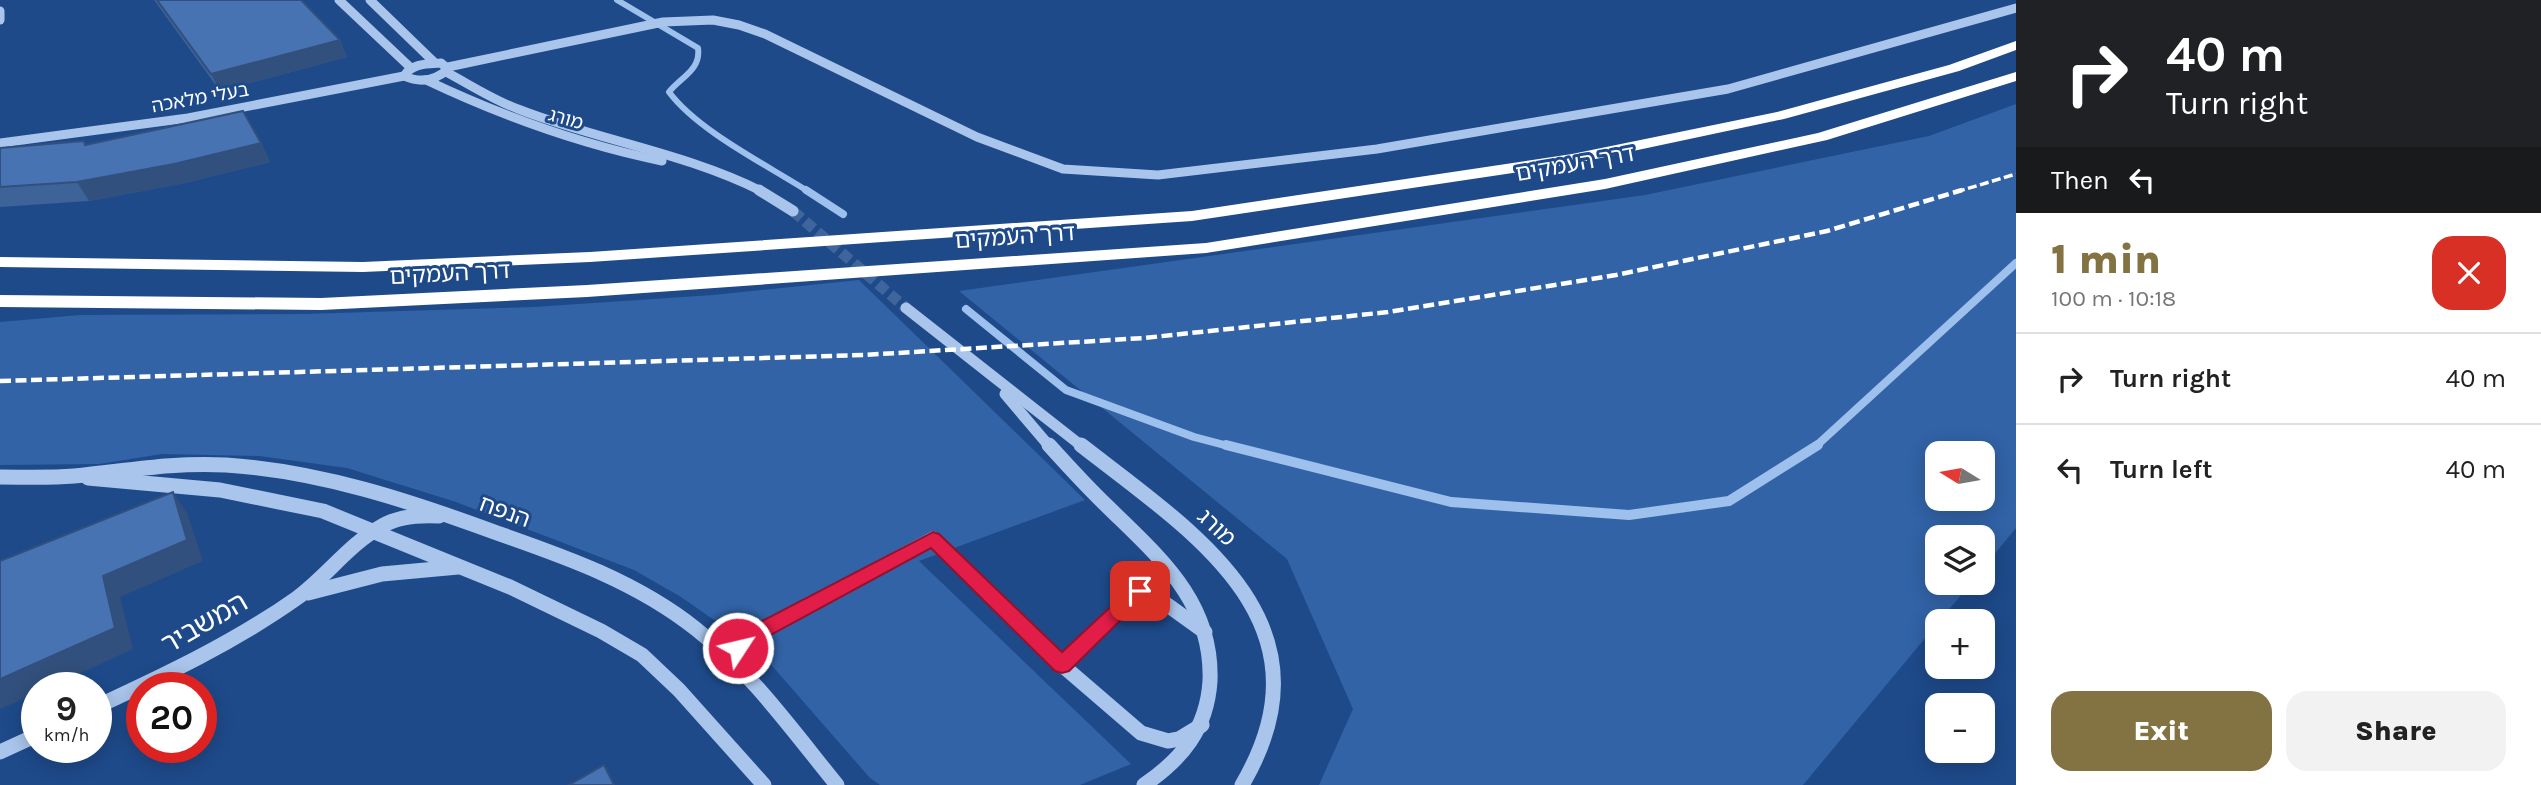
<!DOCTYPE html>
<html lang="en">
<head>
<meta charset="utf-8">
<style>
	:root { --surface:#fff; --page:#f2f2f2; --text:#222; --muted:#767676; --line:#e0e0e0; --accent:#837342 }
	body { margin:0; font-family:Karla,"Noto Sans Hebrew",sans-serif; background:var(--page); color:var(--text); height:100vh; display:flex; flex-direction:column; font-size:26px; white-space:nowrap }
	* { box-sizing:border-box; margin:0 }
	p { font-size:23px; color:var(--muted) }
	.icon { flex:none; width:38px; height:38px; fill:none; stroke:currentColor; stroke-width:2; stroke-linecap:round; stroke-linejoin:round }
	.map { position:relative; flex:1; overflow:hidden }
	.sheet { display:flex; flex-direction:column; background:var(--surface); width:525px }
	.sheet>* { flex:none }
	.top-card { background:#202124; color:#fff; overflow:hidden }
	.needle { width:46px; rotate:281deg }
	.tools { position:absolute; left:1925px; top:441px; display:grid; gap:14px }
	.tools a { display:grid; place-items:center; width:70px; height:70px; border-radius:14px; background:var(--surface); box-shadow:0 4px 18px #0003; font-size:35px }
	.speed { position:absolute; left:21px; top:672px; display:flex; gap:14px; font-size:35px; font-weight:700; text-align:center }
	.speed>* { display:grid; place-content:center; width:91px; height:91px; border-radius:50%; background:var(--surface); box-shadow:0 4px 18px #0003; line-height:1 }
	.speed small { font-size:18px; font-weight:400 }
	.speed .limit { border:10px solid #d22; background:#fff; color:#111 }
	.pin { position:absolute; display:grid; place-items:center; width:60px; height:60px; color:#fff; margin:-30px; border-radius:14px; box-shadow:0 4px 10px #0006 }
	.me { position:absolute; width:77px; margin:-38px; rotate:55deg; stroke-linejoin:round; filter:drop-shadow(0 0 5px #0008) }
	.turn { display:flex; align-items:center; gap:24px; height:147px; padding:0 35px; font-size:32px }
	.turn .icon { width:91px; height:91px; stroke-width:2.5 }
	.turn b { display:block; font-size:49px; line-height:60px }
	.then { display:flex; align-items:center; height:66px; padding:0 35px; background:#0003; gap:14px; font-size:26px }
	.round { display:grid; place-items:center; flex:none; width:74px; height:74px; border-radius:21px; background:var(--page) }
	.head { display:flex; align-items:center; justify-content:space-between; height:119px; padding:0 35px }
	h1 { font-size:42px; font-weight:800; line-height:52px; color:var(--accent) }
	.action { display:flex; gap:14px; margin-top:auto; padding:14px 35px }
	.action a { flex:1; height:80px; border-radius:21px; background:var(--accent); color:#fff; font-size:28px; font-weight:800; line-height:80px; text-align:center }
	.action a+a { background:var(--page); color:var(--text) }
	ul { padding:0; list-style:none }
	li { display:flex; align-items:center; gap:21px; height:91px; padding:0 35px; border-top:2px solid var(--line) }
	li div { flex:1 }
	li b { display:block; font-size:26px }
	li em { font-style:normal }
	main { display:flex; flex:1; min-height:0 }
	.map>svg:first-child { display:block }
	.green { fill:#3263a7; fill-rule:evenodd }
	.lines { fill:none; stroke-linecap:round; stroke-linejoin:round }
	.stream-far2 { stroke:#9dc0ed; stroke-width:6 }
	.stream-far1 { stroke:#9dc0ed; stroke-width:8 }
	.stream { stroke:#9dc0ed; stroke-width:10 }
	.minor-tunnel { stroke:#40659c; stroke-width:11; stroke-dasharray:11 5; stroke-linecap:butt }
	.minor-far2 { stroke:#aac5eb; stroke-width:9 }
	.minor-far1 { stroke:#aac5eb; stroke-width:11 }
	.minor { stroke:#aac5eb; stroke-width:15 }
	.highway { fill:#fff; fill-rule:evenodd }
	.rail-far1 { stroke:#fff; stroke-width:3.5; stroke-dasharray:9 3.5; stroke-linecap:butt }
	.rail { stroke:#fff; stroke-width:4.5; stroke-dasharray:11 4.5; stroke-linecap:butt }
	.wall { fill:#3d6399 }
	.shaded-wall { fill:#32507d }
	.building { fill:#4773b2; stroke:#32507d; stroke-width:2 }
	.route { fill:#e11d48; stroke:#92132f; stroke-width:2 }
	.labels { text-anchor:middle; stroke-width:6; stroke-linejoin:round; paint-order:stroke }
	.far-street-label { font-size:19px; fill:#fff; stroke:#1e4a8a }
	.street-label { font-size:23px; fill:#fff; stroke:#1e4a8a }
	.near-street-label { font-size:28px; fill:#fff; stroke:#1e4a8a }
</style>
</head>
<body>
<main>
<div class="map">
<svg width="2016" height="785" viewBox="0 0 2016 785">
	<rect width="100%" height="100%" fill="#1e4a8a"/>
	<g class="green">
		<path d="M2016,104V528L1983,568V537H1937V583H1971L1803,785H1319L1353,709L1287,559L959,291L1645,195L1929,136ZM1937,453H1983V499H1937Z"/>
		<polygon points="859,280 1085,500 919,561 1131,764 1080,785 880,785 870,778 760,652 681,597 634,570 456,502 347,468 259,456 162,454 99,464 0,465 0,322 80,315 304,314 534,307 713,295"/>
	</g>
	<g class="lines">
		<path class="stream-far2" d="M617,0L698,48C701,70 681,77 669,92C698,131 767,165 809,192"/>
		<g class="stream-far1">
			<polyline points="806,190 843,214"/>
			<polyline points="966,309 1066,390 1194,437 1232,447"/>
			<polyline points="1815,447 2016,263"/>
		</g>
		<polyline class="stream" points="1226,445 1451,502 1629,515 1729,501 1818,445"/>
		<polyline class="minor-tunnel" points="793,211 906,308"/>
		<g class="minor-far2">
			<polyline points="339,0 411,68"/>
			<polyline points="370,0 435,63"/>
			<polyline points="0,11 0,20"/>
			<path d="M441,63L448,69C435,81 420,83 404,76C412,63 428,64 441,63Z"/>
			<polyline points="448,67 663,22 713,20 739,25 765,34 977,137 1063,169 1158,175 1377,149 1728,89 2016,8"/>
			<path d="M446,72C469,84 493,100 518,109C597,140 686,153 763,192"/>
			<path d="M426,80C502,116 579,144 662,161"/>
			<polyline points="0,143 188,118 404,76"/>
		</g>
		<g class="minor-far1">
			<polyline points="759,190 793,211"/>
			<polyline points="906,308 1083,447"/>
			<polyline points="1005,394 1050,447"/>
		</g>
		<g class="minor">
			<path d="M1049,445C1068,466 1087,487 1108,507C1160,558 1213,602 1210,681C1207,729 1182,759 1144,785"/>
			<path d="M1081,445C1194,533 1338,622 1242,785"/>
			<path d="M0,477C25,477 49,478 74,476C127,471 171,462 226,465C320,471 410,501 497,533C566,557 637,582 696,629C751,672 793,731 837,785"/>
			<polyline points="88,478 220,490 323,511 510,587 601,631 642,655 679,690 764,785"/>
			<polyline points="308,593 382,574 458,567"/>
			<polyline points="737,665 738,648 747,639 933,539 1062,665 1141,733 1168,741 1179,739 1202,725"/>
			<polyline points="1062,665 1140,591 1155,596 1205,632"/>
			<path d="M96,707C165,675 235,642 297,598C327,576 349,544 382,526C399,516 420,515 439,516"/>
			<polyline points="0,752 37,735"/>
		</g>
		<g class="highway">
			<polygon points="2016,41 2016,50 1959,71 1784,119 1572,164 1192,221 590,262 363,272 0,267 0,257 363,262 590,252 1192,211 1572,154 1777,112 1949,65"/>
			<polygon points="2016,72 2016,81 1827,140 1605,189 1206,253 587,297 321,310 0,307 0,295 321,298 587,285 1206,243 1605,179 1818,133"/>
		</g>
		<polyline class="rail-far1" points="1956,192 2016,174"/>
		<polyline class="rail" points="0,381 864,355 1144,338 1388,312 1616,275 1827,231 1962,190"/>
	</g>
	<g class="wall">
		<polygon points="154,0 301,0 340,40 347,57 220,91"/>
		<polygon points="84,141 87,145 261,143 270,162 185,183 89,201 0,207 0,148"/>
	</g>
	<g class="shaded-wall">
		<polygon points="340,40 347,57 220,91 211,74"/>
		<polygon points="261,143 270,162 185,183 89,201 77,182"/>
		<polygon points="173,492 187,513 203,561 120,597 133,649 48,688 37,688 37,693 0,709 0,679 103,576"/>
	</g>
	<g class="building">
		<polygon points="157,0 301,0 340,40 211,74"/>
		<polygon points="243,111 261,143 174,164 77,182 0,187 0,148 84,141 85,145"/>
		<polygon points="173,492 187,540 103,576 115,628 0,679 0,561"/>
		<polygon points="604,765 614,785 569,785"/>
	</g>
	<path class="route" d="M933,532L939,534L1062,652L1133,586L1140,584L1147,586L1150,591L1069,671L1062,673L1055,671L931,548L754,644C746,653 742,658 731,654L728,648L739,633Z"/>
	<g class="labels">
		<g class="far-street-label">
			<text transform="translate(200 97) rotate(-10)" y="7">בעלי מלאכה</text>
			<text transform="translate(566 118) rotate(16)" y="7">מורג</text>
		</g>
		<g class="street-label">
			<text transform="translate(1575 163) rotate(-10)" y="8">דרך העמקים</text>
			<text transform="translate(1015 236) rotate(-4)" y="8">דרך העמקים</text>
			<text transform="translate(450 273) rotate(-3)" y="8">דרך העמקים</text>
			<text transform="translate(505 511) rotate(20)" y="8">הנפח</text>
			<text transform="translate(1217 527) rotate(43)" y="8">מורג</text>
		</g>
		<g class="near-street-label">
			<text transform="translate(204 622) rotate(-30)" y="10">המשביר</text>
		</g>
	</g>
</svg>
<div class="tools">
<a><svg class="needle" viewBox="-14 -14 28 28"><path d="M0-13l5 13h-10z" fill="#e53935"/><path d="M0 13l5-13h-10z" fill="#767676"/></svg></a>
<a><svg class="icon" aria-label="layers" viewBox="0 0 24 24"><path d="M12 4l9 5-9 5-9-5zM3 14l9 5 9-5"/></svg></a>
<a>+</a>
<a>−</a>
</div>
<div class="speed"><div>9<small>km/h</small></div><div class="limit">20</div></div>
<div class="pin" style="left:1140px;top:591px;background:#d93025"><svg class="icon" aria-label="arrive" viewBox="0 0 24 24"><path d="M6 21V4h12l-3 4 3 4H6"/></svg></div>
<svg class="me" style="left:738px;top:648px" viewBox="-20 -20 40 40"><circle r="17" fill="#e11d48" stroke="#fff" stroke-width="3"/><path d="M0-11L8 9 0 5-8 9z" fill="#fff"/></svg>
</div>
<section class="sheet">
<div class="top-card">
<div class="turn"><svg class="icon" aria-label="right" viewBox="0 0 24 24"><path d="M7 20v-9h11M14 6l5 5-5 5"/></svg><div><b>40 m</b>Turn right</div></div>
<div class="then">Then<svg class="icon" aria-label="left" viewBox="0 0 24 24"><path d="M17 20v-9H6M10 6l-5 5 5 5"/></svg></div>
</div>
<div class="head"><div><h1>1 min</h1><p>100 m · 10:18</p></div><a class="round" style="background:#d93025;color:#fff"><svg class="icon" aria-label="close" viewBox="0 0 24 24"><path d="M6 6l12 12M18 6L6 18"/></svg></a></div>
<ul>
<li><svg class="icon" aria-label="right" viewBox="0 0 24 24"><path d="M7 20v-9h11M14 6l5 5-5 5"/></svg><div><b>Turn right</b></div><em>40 m</em></li>
<li><svg class="icon" aria-label="left" viewBox="0 0 24 24"><path d="M17 20v-9H6M10 6l-5 5 5 5"/></svg><div><b>Turn left</b></div><em>40 m</em></li>
</ul>
<div class="action"><a>Exit</a><a>Share</a></div>
</section>
</main>
</body>
</html>
